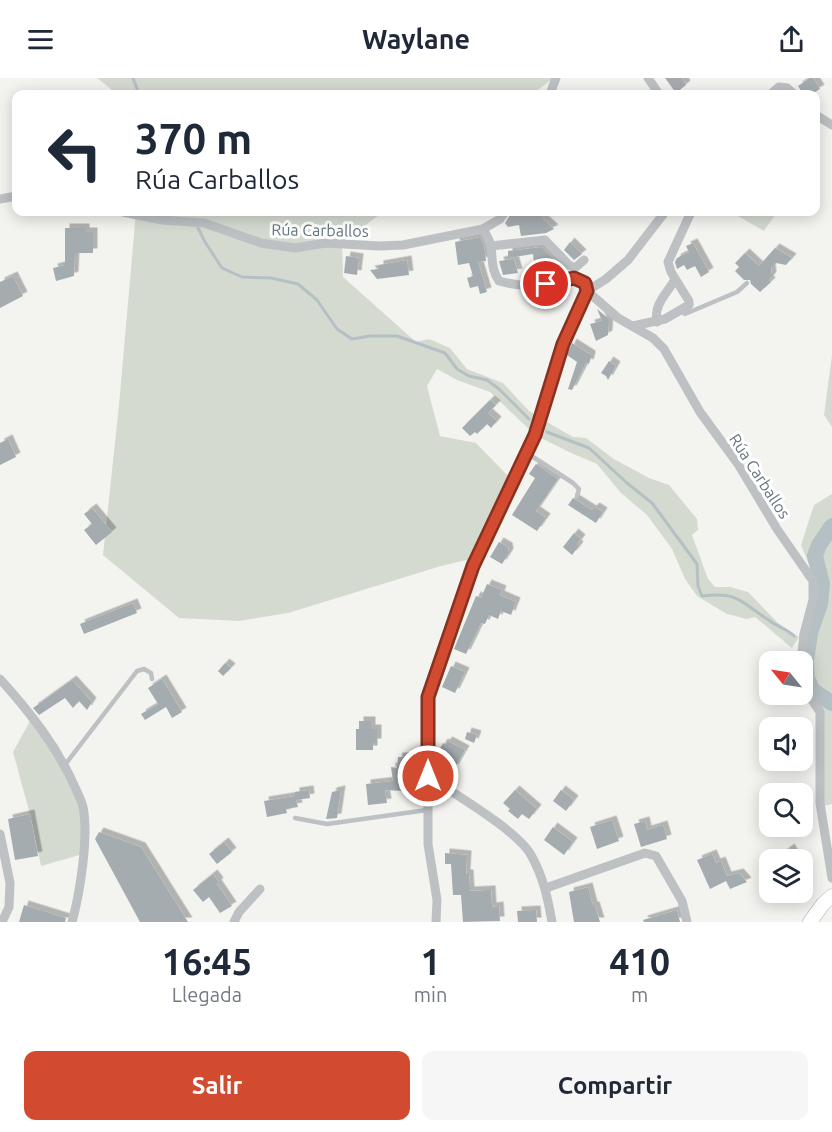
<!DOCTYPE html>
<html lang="es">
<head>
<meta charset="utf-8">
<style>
	:root { --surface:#fff; --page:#f6f6f7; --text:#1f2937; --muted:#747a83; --accent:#d24b31 }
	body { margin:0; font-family:Ubuntu,sans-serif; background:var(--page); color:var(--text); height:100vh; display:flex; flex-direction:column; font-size:22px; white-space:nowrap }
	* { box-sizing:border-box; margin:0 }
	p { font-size:20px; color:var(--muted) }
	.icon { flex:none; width:33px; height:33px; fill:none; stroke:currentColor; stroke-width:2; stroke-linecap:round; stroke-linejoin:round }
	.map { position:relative; height:844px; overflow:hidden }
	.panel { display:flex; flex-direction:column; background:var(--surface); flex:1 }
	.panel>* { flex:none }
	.hud { position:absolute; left:12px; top:12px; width:808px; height:126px; border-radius:12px; box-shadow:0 3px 15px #0003; background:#fff; color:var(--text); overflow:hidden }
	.needle { width:39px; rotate:300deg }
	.controls { position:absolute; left:759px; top:573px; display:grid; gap:12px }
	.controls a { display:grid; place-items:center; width:54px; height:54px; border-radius:12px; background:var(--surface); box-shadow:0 3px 15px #0003; font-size:30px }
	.pin { position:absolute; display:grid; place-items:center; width:51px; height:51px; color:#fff; margin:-26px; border:3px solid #fff; border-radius:50%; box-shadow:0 2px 6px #0007 }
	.me { position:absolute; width:66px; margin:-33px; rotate:0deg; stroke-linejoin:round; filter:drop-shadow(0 0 4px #0008) }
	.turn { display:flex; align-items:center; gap:21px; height:126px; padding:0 24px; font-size:27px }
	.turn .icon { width:78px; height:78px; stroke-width:2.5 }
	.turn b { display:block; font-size:42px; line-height:51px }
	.eta { display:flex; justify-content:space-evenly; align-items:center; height:102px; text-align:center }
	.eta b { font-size:36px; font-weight:700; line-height:42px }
	.button { display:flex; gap:12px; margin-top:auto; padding:12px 24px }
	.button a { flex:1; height:69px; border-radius:12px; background:var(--accent); color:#fff; font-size:24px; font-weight:700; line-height:69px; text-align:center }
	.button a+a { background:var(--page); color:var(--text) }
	header { display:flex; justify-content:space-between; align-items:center; height:78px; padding:0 24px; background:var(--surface); font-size:27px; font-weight:700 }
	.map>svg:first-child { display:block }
	.green { fill:#d5dad1 }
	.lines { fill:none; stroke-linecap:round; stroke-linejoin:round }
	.stream { stroke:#b4c0c3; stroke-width:3 }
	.river { stroke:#b4c0c3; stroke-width:16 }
	.building { fill:#a5acb0; filter:url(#shadow) }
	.secondary-casing { stroke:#b0b5b8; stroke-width:15 }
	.lane { stroke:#bdc1c4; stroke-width:4.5 }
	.street { stroke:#bdc1c4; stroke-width:9 }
	.secondary { stroke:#fff; stroke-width:14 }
	.route-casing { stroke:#883120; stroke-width:15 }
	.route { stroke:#d24b31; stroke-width:10 }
	.labels { text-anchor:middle; stroke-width:6; stroke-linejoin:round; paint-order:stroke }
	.street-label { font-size:16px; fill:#65757e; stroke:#fff }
</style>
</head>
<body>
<header><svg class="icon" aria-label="menu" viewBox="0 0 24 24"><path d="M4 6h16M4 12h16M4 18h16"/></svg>Waylane<svg class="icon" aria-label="share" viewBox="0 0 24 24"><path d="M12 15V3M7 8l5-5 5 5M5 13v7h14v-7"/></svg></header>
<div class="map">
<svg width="832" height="844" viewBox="0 0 832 844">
	<defs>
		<filter id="shadow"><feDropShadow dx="4.5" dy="-4.5" stdDeviation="0" flood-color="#0004"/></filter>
	</defs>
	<rect width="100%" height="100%" fill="#f3f3f0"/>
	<g class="green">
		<polygon points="97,0 554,0 532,16 117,16"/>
		<polygon points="136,134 383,134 342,165 343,199 416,264 429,261 450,270 467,291 503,305 529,333 547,344 573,359 586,360 614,381 649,400 669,407 697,441 698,452 692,457 708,501 715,509 730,509 748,514 778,545 799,559 792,570 755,539 747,541 727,536 697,518 685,501 672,471 647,437 621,415 597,386 569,374 535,357 490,314 457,302 437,291 427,308 440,358 476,365 514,404 473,488 466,482 441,488 288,535 239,543 179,540 103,477 119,327"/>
		<polygon points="731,134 777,134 764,153"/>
		<polygon points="832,277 832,349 824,337"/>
		<polygon points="832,416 832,726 823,728 824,636 804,602 809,555 814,541 819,511 801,467 814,427"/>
		<polygon points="30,643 66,691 84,746 83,776 41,788 30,736 13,674"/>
	</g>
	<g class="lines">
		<g class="stream">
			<polyline points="133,0 139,16"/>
			<polyline points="198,150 205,164 222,190 242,199 271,200 298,206 317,222 337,251 352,261 370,258 397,258 445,275 457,291 469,298 487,302 499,311 529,341"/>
			<path d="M547,354L589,370L627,405L652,425L697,486L698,508L702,518C740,513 741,525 770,543C778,549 787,551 794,558"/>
		</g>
		<polyline class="river" points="832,448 819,467 815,478 822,506 820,526 810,555 806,583 807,600 813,613 832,625"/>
	</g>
	<g class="building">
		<polygon points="665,0 682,0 686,7 676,15"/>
		<polygon points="810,0 813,0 820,11 812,16 803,16 798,8"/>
		<polygon points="512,134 548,134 542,140 554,151 546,155 521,158 519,147 508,149 505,145"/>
		<polygon points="65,150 85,150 85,154 93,154 93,175 75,175 74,198 56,203 53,190 65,187"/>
		<polygon points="480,159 484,167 486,183 478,184 487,214 480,216 478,208 470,210 467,200 473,198 469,185 458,187 455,164"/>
		<polygon points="570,164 582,176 574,182 564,172"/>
		<polygon points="693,165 709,194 701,199 695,188 687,192 684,187 677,191 675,184 677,180 689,174 686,168"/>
		<polygon points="542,169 565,192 543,197 541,183 534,184 533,176 508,180 508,173"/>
		<polygon points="775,170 792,180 786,187 776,185 771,190 772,198 769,202 771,204 760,214 751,206 750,202 744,202 735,193 739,189 735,185 745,175 759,188"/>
		<polygon points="346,178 359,180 357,197 344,195"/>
		<polygon points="514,181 518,195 503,197 499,183"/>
		<polygon points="407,182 409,197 377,201 370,192 379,191 379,187"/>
		<polygon points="13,198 23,218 0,230 0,204"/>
		<polygon points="597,231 609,241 608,257 596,263 590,246 602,243"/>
		<polygon points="572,265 591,277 591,279 589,286 586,285 572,312 568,311 577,284 567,277"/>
		<polygon points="609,283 616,288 608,302 606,298 601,295"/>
		<polygon points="490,322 496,327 488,335 497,343 491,350 487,346 477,356 475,354 470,358 462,350"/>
		<polygon points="8,361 16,379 0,387 0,365"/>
		<polygon points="536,386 558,401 536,433 546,440 537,453 512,437 535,400 529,396"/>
		<polygon points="573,420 592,432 595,429 603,434 596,445 568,427"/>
		<polygon points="92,430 112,454 96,467 84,452 92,446 84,436"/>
		<polygon points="574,455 581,461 577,466 579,468 572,477 563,469"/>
		<polygon points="499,464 508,469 509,475 502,486 490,479"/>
		<polygon points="487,506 502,512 500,517 516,524 511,537 501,533 498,541 489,537 485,546 481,545 466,576 454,571 476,518 481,520"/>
		<polygon points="133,525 137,535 84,556 80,546"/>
		<polygon points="225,585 231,590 223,598 218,593"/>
		<polygon points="451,588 465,594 455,615 442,609"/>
		<polygon points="162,601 182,634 172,640 166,629 145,642 141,636 158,626 148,610"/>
		<polygon points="72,602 92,624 87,632 79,623 73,630 65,620 39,637 33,630"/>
		<polygon points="359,643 371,643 371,651 377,651 377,665 373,665 373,672 356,672 356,651 359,651"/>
		<polygon points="467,654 477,657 474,665 465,661"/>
		<polygon points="448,663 465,672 454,691 435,680 443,665 445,666"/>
		<polygon points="421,675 420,714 385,712 387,725 368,727 366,706 393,703 391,689 397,690 398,679 409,679"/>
		<polygon points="309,712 310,720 296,722 298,729 286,731 287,735 267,739 264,723 295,718 295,714"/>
		<polygon points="341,712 337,740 326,741 332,714"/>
		<polygon points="515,712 537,731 529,741 522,736 518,741 508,733 510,731 503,725"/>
		<polygon points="561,712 574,722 566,733 553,723"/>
		<polygon points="30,736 38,778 15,782 8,741"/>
		<polygon points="612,742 619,763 597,771 590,749"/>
		<polygon points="645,743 647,752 663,747 667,761 641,769 634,746"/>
		<polygon points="553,749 573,764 564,777 544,762"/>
		<polygon points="99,754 141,769 188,844 140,844 95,761"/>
		<polygon points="224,764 232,774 217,786 209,776"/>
		<polygon points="790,770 797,782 774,782"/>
		<polygon points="445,775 467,777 466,796 469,796 470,813 491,812 492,829 499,828 500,843 463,844 461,817 453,817 451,786 445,786"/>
		<polygon points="712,776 716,785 721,783 727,798 739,795 747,804 730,811 726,803 710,811 697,782"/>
		<polygon points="213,796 219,804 217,806 232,828 220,835 209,819 203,824 193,812"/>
		<polygon points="588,809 593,828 595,828 600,844 574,844 569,814"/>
		<polygon points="24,827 66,840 65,844 19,844"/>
		<polygon points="536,832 537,844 518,844 517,833"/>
		<polygon points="677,832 680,844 644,844 643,842"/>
	</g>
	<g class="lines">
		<g class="secondary-casing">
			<polyline id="secondary" points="810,844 823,826 832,818"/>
		</g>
		<g class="lane">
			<polyline points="681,233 685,236 737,214 747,205"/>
			<polyline points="527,375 573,405 579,411 577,418"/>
			<polyline points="64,688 137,593 144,591 151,595 152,601"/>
			<polyline points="295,740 327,746 427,732"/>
		</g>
		<g class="street">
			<polyline points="648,0 659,16"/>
			<polyline points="550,16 556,0"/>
			<polyline points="771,16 779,9 787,10 794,16"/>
			<polyline points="816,37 832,47"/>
			<polyline points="0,121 16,118"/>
			<polyline points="123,134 162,142 204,145 261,165 295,170 326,165 379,168 403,167 483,151 500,141 505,134"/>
			<path d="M483,151C486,157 491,163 491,170C493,183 491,191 499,203C510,206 521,208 533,208C554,206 565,196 585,205L587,213L618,240L653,260L664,271L700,334L738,386L777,451L813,503V522L804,556L801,584"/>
			<polyline points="491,168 545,162 569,187 575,190 584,182"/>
			<path d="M657,244C653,226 668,215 675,201"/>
			<polyline points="633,248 665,241 689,227 689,223 671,194 668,184 691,134"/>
			<path d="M0,601C29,633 56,667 74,707C77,714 81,721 83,729C89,758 80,815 72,844"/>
			<polyline points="802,607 820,634 820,725 832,800"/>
			<path d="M428,698C454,716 517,752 531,777C543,798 548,821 552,844"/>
			<polyline points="0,756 10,805 9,829 2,844"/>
			<polyline points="546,810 645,775 656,778 682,823 687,844"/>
			<polyline points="234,844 239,834 260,811"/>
			<polyline points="436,844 437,822 428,766 428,619 473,488 535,357 563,266 587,213 606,201 628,182 665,134"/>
		</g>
		<use href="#secondary" class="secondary"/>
	</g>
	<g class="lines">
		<g class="route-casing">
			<polyline id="route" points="428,698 428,619 473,488 535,357 563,266 587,213 585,205 574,200 546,206"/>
		</g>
		<use href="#route" class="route"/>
	</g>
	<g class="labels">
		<g class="street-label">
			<text transform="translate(320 152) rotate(1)" y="6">Rúa Carballos</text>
			<text transform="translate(760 398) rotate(57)" y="6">Rúa Carballos</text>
		</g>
	</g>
</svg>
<div class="controls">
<a><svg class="needle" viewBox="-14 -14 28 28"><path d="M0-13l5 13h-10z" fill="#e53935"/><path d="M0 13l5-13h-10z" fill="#747a83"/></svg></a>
<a><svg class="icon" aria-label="sound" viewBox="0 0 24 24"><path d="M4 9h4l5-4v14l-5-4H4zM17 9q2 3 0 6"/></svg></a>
<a><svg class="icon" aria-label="search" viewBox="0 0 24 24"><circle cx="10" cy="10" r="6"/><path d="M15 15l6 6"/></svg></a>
<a><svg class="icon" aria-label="layers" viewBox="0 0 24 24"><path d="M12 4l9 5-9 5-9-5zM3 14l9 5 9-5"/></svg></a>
</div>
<div class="pin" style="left:546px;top:206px;background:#d93025"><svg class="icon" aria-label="arrive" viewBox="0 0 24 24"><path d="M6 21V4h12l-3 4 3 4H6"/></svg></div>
<svg class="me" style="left:428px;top:698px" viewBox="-20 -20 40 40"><circle r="17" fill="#d24b31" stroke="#fff" stroke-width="3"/><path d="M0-11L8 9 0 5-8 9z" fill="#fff"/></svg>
<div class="hud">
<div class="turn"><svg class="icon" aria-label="left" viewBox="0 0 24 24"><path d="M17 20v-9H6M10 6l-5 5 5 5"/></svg><div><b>370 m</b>Rúa Carballos</div></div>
</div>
</div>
<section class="panel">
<div class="eta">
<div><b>16:45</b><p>Llegada</p></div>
<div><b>1</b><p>min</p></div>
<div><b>410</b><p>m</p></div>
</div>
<div class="button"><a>Salir</a><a>Compartir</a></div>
</section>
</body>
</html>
